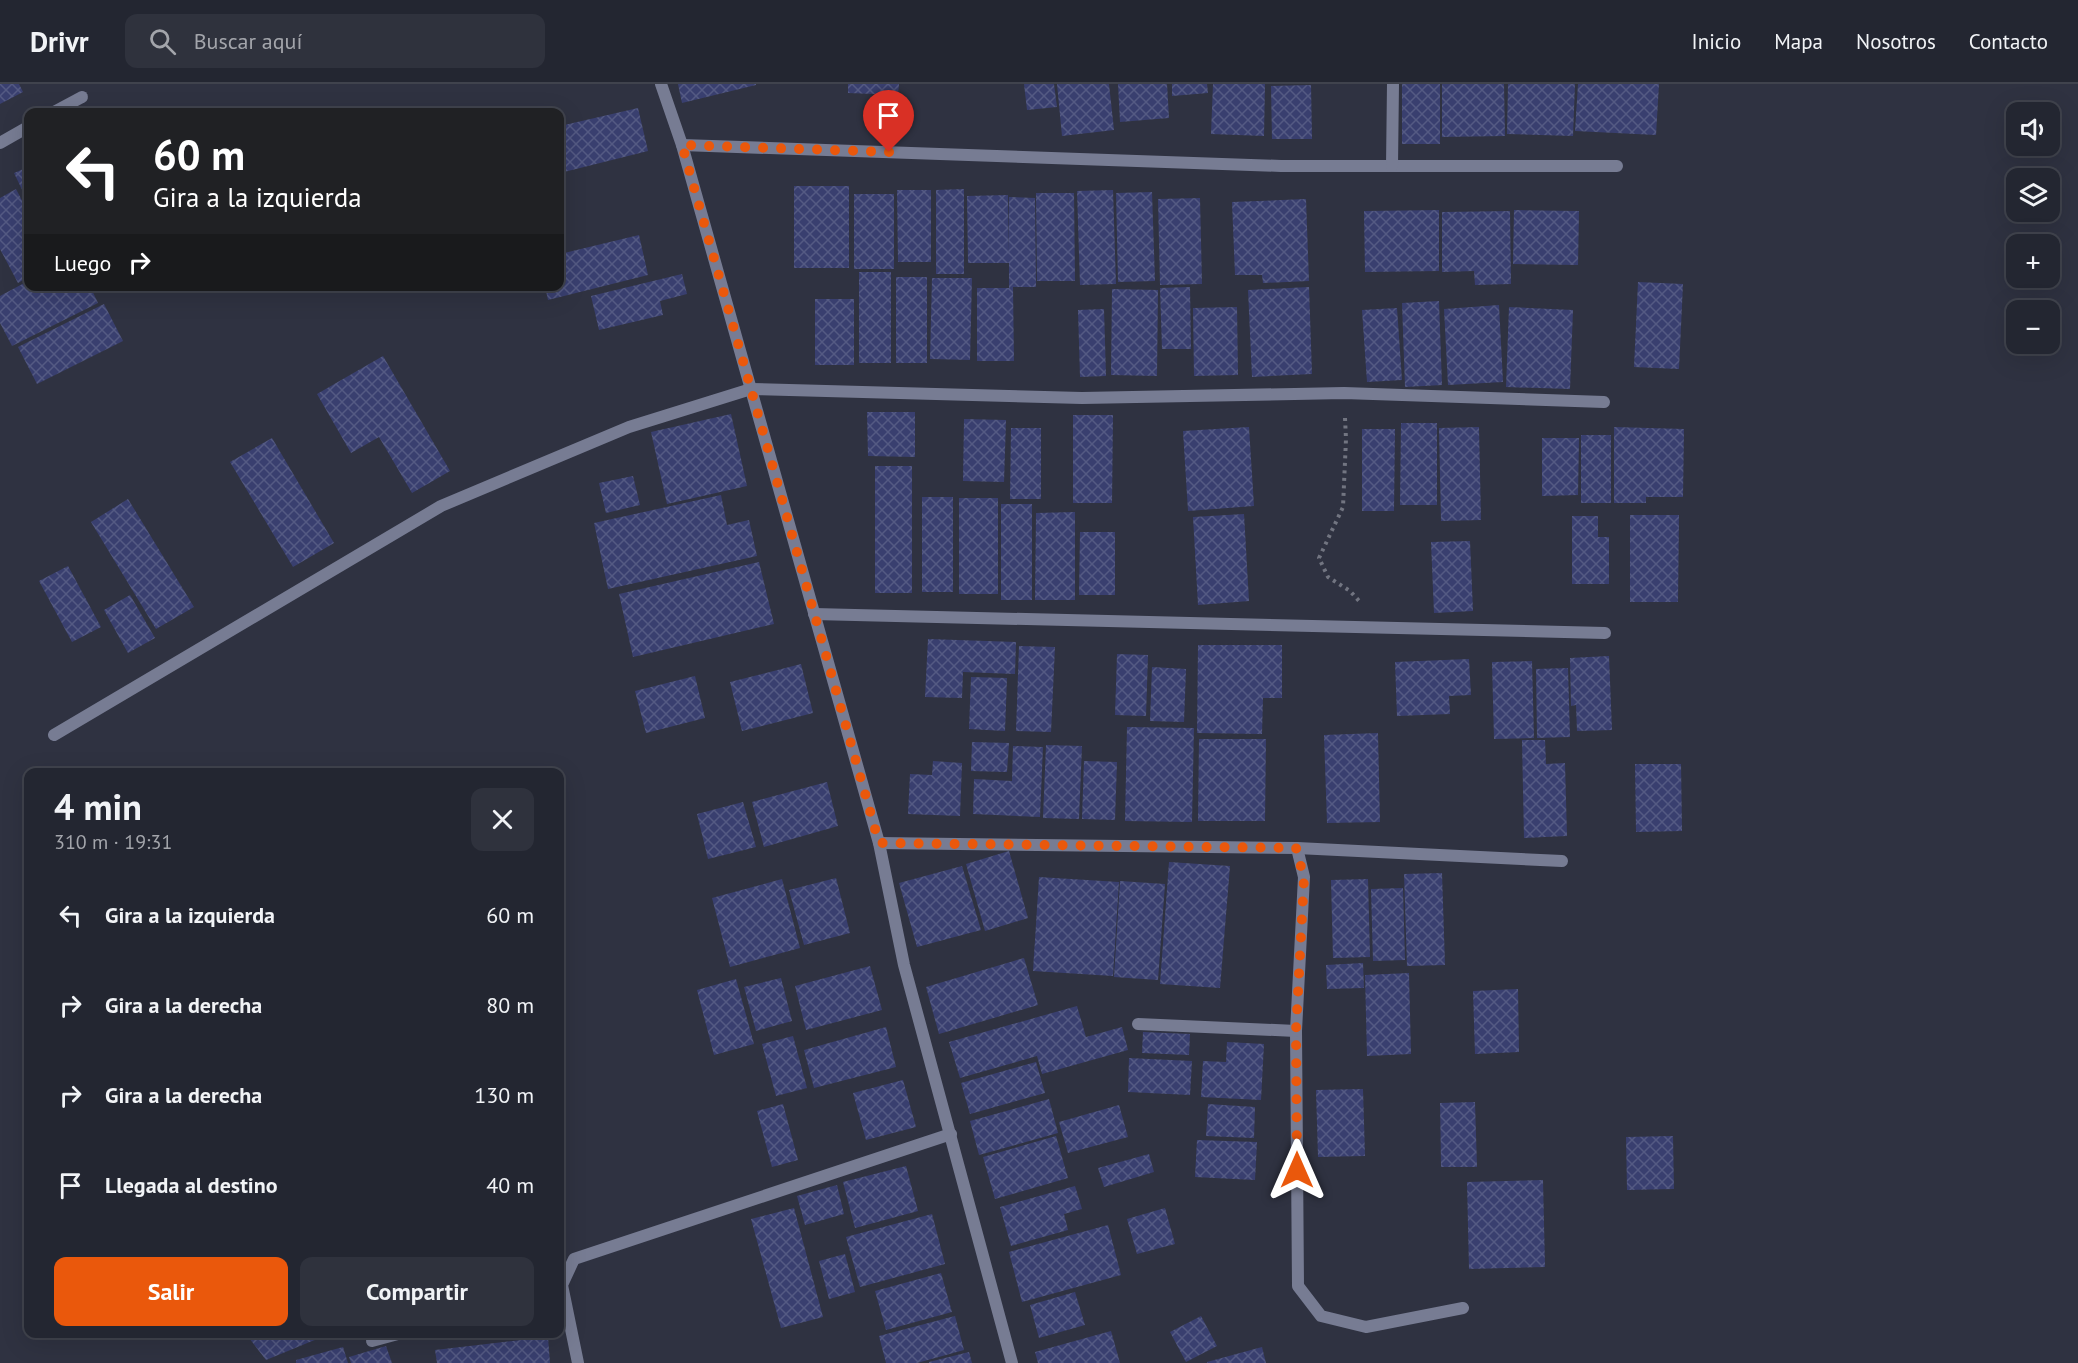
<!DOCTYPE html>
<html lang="es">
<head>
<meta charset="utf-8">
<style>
	:root { --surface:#232631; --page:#2f323d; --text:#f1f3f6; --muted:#a3a5ab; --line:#40434d; --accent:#ea580c }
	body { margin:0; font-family:"PT Sans",sans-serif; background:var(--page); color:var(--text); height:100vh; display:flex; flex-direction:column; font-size:22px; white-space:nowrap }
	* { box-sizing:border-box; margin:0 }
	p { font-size:20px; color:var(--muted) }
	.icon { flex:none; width:33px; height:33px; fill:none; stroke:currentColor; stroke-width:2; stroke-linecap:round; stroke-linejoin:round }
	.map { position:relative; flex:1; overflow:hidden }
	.side { position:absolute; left:24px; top:684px; width:540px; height:570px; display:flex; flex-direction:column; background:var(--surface); border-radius:12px; box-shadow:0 6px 24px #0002,0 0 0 2px var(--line) }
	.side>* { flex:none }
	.hud { position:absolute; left:24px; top:24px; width:540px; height:183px; border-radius:12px; box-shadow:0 6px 24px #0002,0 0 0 2px var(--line); background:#202124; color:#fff; overflow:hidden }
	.controls { position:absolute; left:2006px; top:18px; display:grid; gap:12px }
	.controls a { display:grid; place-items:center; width:54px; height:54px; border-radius:12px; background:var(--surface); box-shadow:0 6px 24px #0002,0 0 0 2px var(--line); font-size:30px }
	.pin { position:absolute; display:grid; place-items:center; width:51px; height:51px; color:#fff; margin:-62px -26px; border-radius:50% 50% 50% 0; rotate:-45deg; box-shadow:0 0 6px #0007 }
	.pin .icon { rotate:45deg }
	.me { position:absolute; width:66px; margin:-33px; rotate:0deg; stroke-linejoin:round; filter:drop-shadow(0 0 4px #0008) }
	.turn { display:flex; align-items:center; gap:21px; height:126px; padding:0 30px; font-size:27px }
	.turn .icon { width:78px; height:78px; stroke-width:2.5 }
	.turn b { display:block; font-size:42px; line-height:51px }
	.then { display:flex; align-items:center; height:57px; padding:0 30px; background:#0003; gap:12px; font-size:22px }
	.round { display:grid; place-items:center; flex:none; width:63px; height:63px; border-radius:12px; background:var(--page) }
	.headline { display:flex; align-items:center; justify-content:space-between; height:102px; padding:0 30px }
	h1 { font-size:36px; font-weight:700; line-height:45px }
	.primary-button { display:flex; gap:12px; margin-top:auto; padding:12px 30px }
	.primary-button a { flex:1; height:69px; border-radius:12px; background:var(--accent); color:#fff; font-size:24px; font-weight:700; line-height:69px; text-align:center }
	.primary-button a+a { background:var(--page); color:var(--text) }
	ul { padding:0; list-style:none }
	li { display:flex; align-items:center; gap:18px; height:90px; padding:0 30px }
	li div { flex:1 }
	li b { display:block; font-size:22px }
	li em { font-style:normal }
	header { display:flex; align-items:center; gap:36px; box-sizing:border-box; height:84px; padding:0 30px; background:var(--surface); border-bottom:2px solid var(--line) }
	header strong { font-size:28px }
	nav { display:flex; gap:33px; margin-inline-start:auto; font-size:21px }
	.search { width:420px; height:54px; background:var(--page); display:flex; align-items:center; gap:15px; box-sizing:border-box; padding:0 21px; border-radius:12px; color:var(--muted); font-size:22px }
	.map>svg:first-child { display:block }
	.building { fill:url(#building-cross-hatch) }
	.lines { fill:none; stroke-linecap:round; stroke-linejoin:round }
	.path { stroke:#727581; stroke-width:4; stroke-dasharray:3 4.5; stroke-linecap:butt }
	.street { stroke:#777c93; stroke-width:12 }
	.route { stroke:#ea580c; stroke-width:10; stroke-dasharray:0 18 }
</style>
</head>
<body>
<header>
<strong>Drivr</strong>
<div class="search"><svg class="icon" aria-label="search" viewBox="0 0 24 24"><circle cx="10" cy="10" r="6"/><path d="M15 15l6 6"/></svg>Buscar aquí</div>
<nav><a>Inicio</a><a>Mapa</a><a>Nosotros</a><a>Contacto</a></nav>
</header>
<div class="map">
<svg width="2078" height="1279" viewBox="0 0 2078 1279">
	<defs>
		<pattern id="building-cross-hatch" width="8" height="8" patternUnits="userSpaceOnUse" patternTransform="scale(1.5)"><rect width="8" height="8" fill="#393f6f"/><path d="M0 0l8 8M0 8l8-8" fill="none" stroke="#545a83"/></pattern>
	</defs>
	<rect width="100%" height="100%" fill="#2f3241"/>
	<g class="building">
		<polygon points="0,0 19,0 23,8 0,20"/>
		<polygon points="678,0 756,0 756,1 682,19"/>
		<polygon points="848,0 899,0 898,11 848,9"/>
		<polygon points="1024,0 1054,0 1057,23 1027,26"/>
		<polygon points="1057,0 1109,0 1114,46 1062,52"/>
		<polygon points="1118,0 1167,0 1169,34 1120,38"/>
		<polygon points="1172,0 1207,0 1208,9 1172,12"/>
		<polygon points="1213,0 1265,0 1264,52 1211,50"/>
		<rect x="1402" y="0" width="38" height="60"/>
		<polygon points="1442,0 1504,0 1505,52 1442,53"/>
		<polygon points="1508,0 1575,0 1573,52 1507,50"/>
		<polygon points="1578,0 1659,0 1656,51 1575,47"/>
		<polygon points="1311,1 1312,55 1272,55 1271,2"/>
		<polygon points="638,24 648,67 560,89 560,42"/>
		<polygon points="28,83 28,118 14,89"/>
		<rect x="794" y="102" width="55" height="82"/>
		<polygon points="16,105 28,128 28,193 18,199 0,165 0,114"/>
		<polygon points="964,105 964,190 936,190 936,106"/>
		<polygon points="897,106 931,106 931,178 898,178"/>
		<polygon points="1113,106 1116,200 1080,201 1077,107"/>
		<polygon points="1152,108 1155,197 1118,198 1116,109"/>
		<polygon points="1036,109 1074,109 1075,197 1037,197"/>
		<rect x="854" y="110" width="40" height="75"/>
		<polygon points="1008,111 1009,170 1009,113 1035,114 1036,203 1013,203 1014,277 977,277 977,204 1009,204 1009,179 968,179 967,112"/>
		<polygon points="1200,114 1202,200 1160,201 1158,115"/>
		<polygon points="1306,115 1309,197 1263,199 1262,191 1235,191 1232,118"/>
		<polygon points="1439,126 1439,187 1365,188 1364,127"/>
		<polygon points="1514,126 1579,127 1578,181 1513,180"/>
		<polygon points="1510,127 1511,200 1475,201 1474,187 1442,188 1442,128"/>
		<polygon points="639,151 648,191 548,216 545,202 560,202 560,170"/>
		<rect x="859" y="188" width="32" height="91"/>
		<polygon points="682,190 687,210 660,217 663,231 599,246 591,212"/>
		<rect x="896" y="193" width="31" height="86"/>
		<polygon points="932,194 972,194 970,276 930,275"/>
		<polygon points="28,197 28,202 90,202 98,219 12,262 0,239 0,212"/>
		<polygon points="1638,198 1683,200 1679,285 1634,283"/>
		<polygon points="1190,203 1191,265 1162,265 1160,204"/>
		<polygon points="1309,203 1312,290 1252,293 1248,206"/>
		<polygon points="1112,205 1158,206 1157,292 1111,291"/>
		<rect x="815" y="215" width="39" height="66"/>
		<polygon points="1439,217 1442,301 1405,303 1402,219"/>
		<polygon points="104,220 123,257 37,300 18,263"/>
		<polygon points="1499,221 1503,298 1448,301 1444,225"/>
		<polygon points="1237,223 1238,291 1194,292 1193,224"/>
		<polygon points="1509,223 1573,226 1570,305 1506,303"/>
		<polygon points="1397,224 1402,296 1367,298 1362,226"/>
		<polygon points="1104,225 1106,292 1080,293 1078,226"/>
		<polygon points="383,272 450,387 412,409 379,353 351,369 317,310"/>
		<polygon points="867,328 915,328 915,373 868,372"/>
		<polygon points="731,330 747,402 667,420 651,348"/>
		<polygon points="1073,331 1113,331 1112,419 1073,419"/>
		<polygon points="964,335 1006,336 1004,398 963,397"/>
		<polygon points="1401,339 1437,339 1437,421 1400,421"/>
		<polygon points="1249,343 1254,422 1188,427 1183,347"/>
		<polygon points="1479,343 1481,436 1441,437 1439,344"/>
		<polygon points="1614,343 1684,345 1683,413 1646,413 1646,419 1614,419"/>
		<polygon points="1011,344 1041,344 1041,415 1010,415"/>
		<polygon points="1362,345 1395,345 1394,427 1362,427"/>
		<rect x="1581" y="351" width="30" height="68"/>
		<polygon points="272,354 334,459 293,483 230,378"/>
		<polygon points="1542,354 1579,354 1578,411 1542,412"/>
		<rect x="875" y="382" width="37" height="127"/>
		<polygon points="633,392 640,421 606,429 599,399"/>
		<polygon points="721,411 727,441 749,436 757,472 608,505 594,439"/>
		<rect x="922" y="413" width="31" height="95"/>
		<rect x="959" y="414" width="39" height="96"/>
		<polygon points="128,415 194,523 156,545 91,438"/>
		<rect x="1001" y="420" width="31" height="96"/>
		<polygon points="1075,428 1075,516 1035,516 1036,429"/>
		<polygon points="1244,430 1249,517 1198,521 1193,433"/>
		<polygon points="1630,431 1679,431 1678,518 1630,518"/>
		<polygon points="1572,432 1598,432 1598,453 1609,453 1609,500 1572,500"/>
		<polygon points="1080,448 1115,448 1115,511 1079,511"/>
		<polygon points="1470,457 1473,527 1434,529 1431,458"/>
		<polygon points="759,478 774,540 633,573 619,510"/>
		<polygon points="68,482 101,543 72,558 39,497"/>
		<polygon points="130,511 155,554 128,569 104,526"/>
		<polygon points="928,555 1016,558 1015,590 963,588 962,614 925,613"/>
		<polygon points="1198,561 1282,561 1282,614 1263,614 1262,650 1197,649"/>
		<polygon points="1019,562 1055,563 1051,648 1016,647"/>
		<polygon points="1117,570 1148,571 1146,632 1115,631"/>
		<polygon points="1609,572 1612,646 1577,647 1576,621 1571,622 1570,574"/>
		<polygon points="1469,575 1471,611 1449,612 1450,630 1397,632 1395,578"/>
		<polygon points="1532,577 1534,654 1494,655 1492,578"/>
		<polygon points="801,580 813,629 742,647 730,598"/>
		<polygon points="1152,583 1186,585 1184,638 1150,637"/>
		<polygon points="1568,584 1570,653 1537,654 1536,585"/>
		<polygon points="695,592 705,634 646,649 635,607"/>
		<polygon points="971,593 1007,594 1005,647 969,645"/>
		<polygon points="1127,643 1194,644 1192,738 1125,737"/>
		<polygon points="1378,649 1380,738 1327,739 1324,651"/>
		<polygon points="1199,655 1266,655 1265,737 1198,737"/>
		<polygon points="1522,656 1545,656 1546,680 1565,679 1567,752 1524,754"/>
		<polygon points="972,658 1009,659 1007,688 971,687"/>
		<polygon points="1046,661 1082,662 1079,735 1043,734"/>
		<polygon points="1013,662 1043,663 1040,733 973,730 974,695 1012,697"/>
		<polygon points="933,677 962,679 960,732 908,730 910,690 932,691"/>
		<polygon points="1084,677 1117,678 1115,736 1082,735"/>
		<polygon points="1635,680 1681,680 1682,747 1636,748"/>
		<polygon points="827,698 838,742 764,763 752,718"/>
		<polygon points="743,718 756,763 708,775 697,730"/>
		<polygon points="1009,767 1028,834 985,847 966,780"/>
		<polygon points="1169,778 1230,782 1220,904 1160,900"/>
		<polygon points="962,782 981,846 917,863 899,799"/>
		<polygon points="1442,789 1445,881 1407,882 1404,790"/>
		<polygon points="1039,793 1119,798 1113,892 1033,887"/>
		<polygon points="836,794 850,849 804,861 789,806"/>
		<polygon points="782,795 800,864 730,883 712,814"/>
		<polygon points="1368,795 1370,873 1333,874 1331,796"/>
		<polygon points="1120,797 1165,800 1158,896 1114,893"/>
		<polygon points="1403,804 1405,876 1373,877 1371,805"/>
		<polygon points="1024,874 1038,921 939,950 926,903"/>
		<polygon points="1363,879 1364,904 1327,905 1326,881"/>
		<polygon points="870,882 882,926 806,946 795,902"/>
		<polygon points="1409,889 1411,970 1367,972 1365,891"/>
		<polygon points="781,894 792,937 756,947 744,903"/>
		<polygon points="736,895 754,960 714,971 697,906"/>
		<polygon points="1518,905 1519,968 1475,970 1473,907"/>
		<polygon points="1077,922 1086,953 1122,943 1128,966 1042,990 1037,972 960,994 949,958"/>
		<polygon points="886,943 896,983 814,1004 804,966"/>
		<polygon points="1143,948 1190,950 1189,971 1142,969"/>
		<polygon points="793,952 807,1004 776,1012 762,960"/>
		<polygon points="1227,958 1264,960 1261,1016 1201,1013 1203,977 1226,978"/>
		<polygon points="1129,974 1192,977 1190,1011 1128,1008"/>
		<polygon points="1036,978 1045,1009 970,1030 961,999"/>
		<polygon points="903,996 916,1043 866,1056 853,1009"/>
		<polygon points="1363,1005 1365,1072 1318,1073 1316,1006"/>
		<polygon points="1049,1015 1058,1049 979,1071 970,1037"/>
		<polygon points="1475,1018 1477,1083 1441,1083 1440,1019"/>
		<polygon points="783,1020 798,1076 772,1083 757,1027"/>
		<polygon points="1208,1020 1255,1023 1254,1054 1206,1052"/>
		<polygon points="1119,1021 1128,1053 1068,1069 1059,1038"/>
		<polygon points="1056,1052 1068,1094 995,1115 983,1073"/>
		<polygon points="1673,1052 1674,1105 1627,1106 1626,1053"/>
		<polygon points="1197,1056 1257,1058 1255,1096 1195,1093"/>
		<polygon points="1149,1070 1154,1088 1104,1103 1098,1084"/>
		<polygon points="906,1082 918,1127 855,1144 843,1098"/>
		<polygon points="1543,1096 1545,1183 1469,1185 1467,1098"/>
		<polygon points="837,1101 844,1130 805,1141 797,1112"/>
		<polygon points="1075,1102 1082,1125 1064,1130 1068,1146 1011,1162 1000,1123"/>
		<polygon points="794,1124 823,1233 781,1244 751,1135"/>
		<polygon points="1165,1124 1175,1160 1137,1170 1127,1135"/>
		<polygon points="932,1130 945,1180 860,1203 846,1153"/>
		<polygon points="1108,1141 1121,1191 1022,1218 1009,1168"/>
		<polygon points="845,1170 855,1208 829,1215 819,1177"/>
		<polygon points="941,1189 952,1228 886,1246 875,1207"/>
		<polygon points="1075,1208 1085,1241 1039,1254 1030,1221"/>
		<polygon points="955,1232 964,1266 917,1279 886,1279 879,1252"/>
		<polygon points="1201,1232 1217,1262 1186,1278 1170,1248"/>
		<polygon points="1111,1247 1120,1279 1038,1279 1035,1268"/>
		<polygon points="246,1250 320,1250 322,1253 266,1276"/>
		<polygon points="548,1253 550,1279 437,1279 435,1266"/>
		<polygon points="386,1262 392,1279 351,1279 349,1273"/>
		<polygon points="343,1263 348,1279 296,1279 296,1276"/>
		<polygon points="1262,1263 1266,1279 1207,1279 1207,1278"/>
		<polygon points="969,1268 972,1279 929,1279 929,1278"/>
	</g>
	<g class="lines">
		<polyline class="path" points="1345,334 1346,355 1343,423 1319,474 1328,493 1350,507 1361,519"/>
		<g class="street">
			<polyline points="661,0 682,61 879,759 904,881 1012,1279"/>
			<polyline points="54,28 82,13"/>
			<polyline points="0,59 28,43"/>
			<polyline points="682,61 1281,82 1617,82"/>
			<polyline points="1392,82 1393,0"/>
			<polyline points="814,530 1605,549"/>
			<polyline points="54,651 441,422 629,343 751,305 1082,314 1344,309 1604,318"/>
			<polyline points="879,759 1297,764 1562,777"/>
			<polyline points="1297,764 1304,793 1296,947 1298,1202 1321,1232 1366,1243 1463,1224"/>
			<polyline points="1138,940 1296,947"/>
			<polyline points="372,1257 398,1250"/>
			<polyline points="578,1279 562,1201 574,1175 951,1050"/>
		</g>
	</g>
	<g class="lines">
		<polyline class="route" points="889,68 682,61 879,759 1296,764 1304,794 1296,947 1297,1086"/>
	</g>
</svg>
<div class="controls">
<a><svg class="icon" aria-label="sound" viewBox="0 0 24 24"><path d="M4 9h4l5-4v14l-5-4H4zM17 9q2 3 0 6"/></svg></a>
<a><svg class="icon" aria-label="layers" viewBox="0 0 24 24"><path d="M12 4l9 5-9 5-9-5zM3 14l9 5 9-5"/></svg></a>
<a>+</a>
<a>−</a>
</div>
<div class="pin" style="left:889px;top:68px;background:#d93025"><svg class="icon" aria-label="arrive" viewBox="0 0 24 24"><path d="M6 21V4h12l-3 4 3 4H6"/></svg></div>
<svg class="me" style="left:1297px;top:1086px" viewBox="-20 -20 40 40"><path d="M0-17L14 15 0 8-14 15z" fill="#ea580c" stroke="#fff" stroke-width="4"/></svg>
<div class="hud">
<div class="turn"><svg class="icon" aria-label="left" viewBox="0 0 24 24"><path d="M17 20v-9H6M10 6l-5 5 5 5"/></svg><div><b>60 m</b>Gira a la izquierda</div></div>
<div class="then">Luego<svg class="icon" aria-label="right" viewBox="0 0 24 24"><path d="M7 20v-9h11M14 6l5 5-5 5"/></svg></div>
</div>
<section class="side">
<div class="headline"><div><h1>4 min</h1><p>310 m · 19:31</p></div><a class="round"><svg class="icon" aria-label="close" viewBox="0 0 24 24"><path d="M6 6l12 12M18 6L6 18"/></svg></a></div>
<ul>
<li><svg class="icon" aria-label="left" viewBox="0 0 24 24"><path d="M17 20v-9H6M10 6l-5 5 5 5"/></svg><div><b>Gira a la izquierda</b></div><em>60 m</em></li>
<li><svg class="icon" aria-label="right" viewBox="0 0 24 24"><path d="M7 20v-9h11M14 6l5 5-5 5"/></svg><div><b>Gira a la derecha</b></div><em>80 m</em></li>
<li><svg class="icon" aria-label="right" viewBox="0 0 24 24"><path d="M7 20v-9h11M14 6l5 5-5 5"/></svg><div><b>Gira a la derecha</b></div><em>130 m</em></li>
<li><svg class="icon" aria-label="arrive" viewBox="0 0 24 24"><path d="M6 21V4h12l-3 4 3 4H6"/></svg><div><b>Llegada al destino</b></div><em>40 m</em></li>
</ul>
<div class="primary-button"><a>Salir</a><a>Compartir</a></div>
</section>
</div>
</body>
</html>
